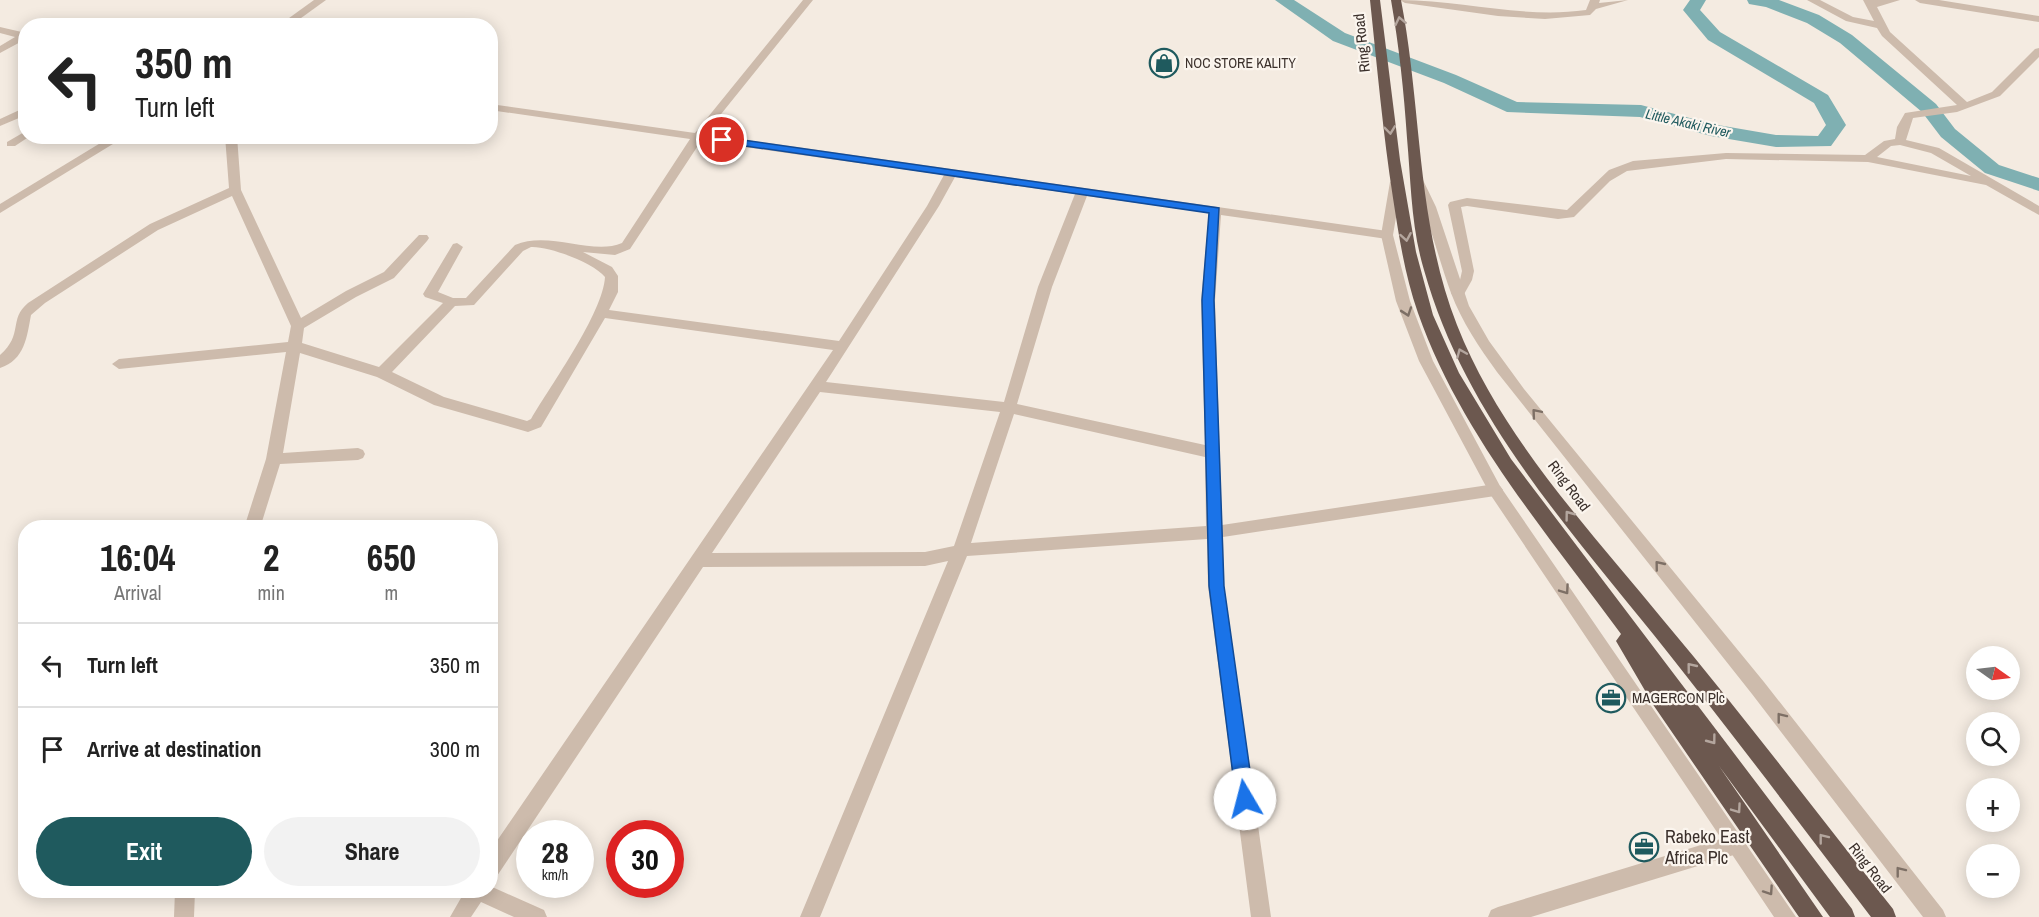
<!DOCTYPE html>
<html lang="en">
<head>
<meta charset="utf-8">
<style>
	:root { --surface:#fff; --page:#f2f2f2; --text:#222; --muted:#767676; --line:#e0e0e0; --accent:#1f5a5e }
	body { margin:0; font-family:"Archivo Narrow",sans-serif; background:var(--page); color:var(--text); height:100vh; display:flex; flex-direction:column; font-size:22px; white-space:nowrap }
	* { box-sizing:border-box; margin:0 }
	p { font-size:20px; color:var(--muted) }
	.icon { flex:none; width:33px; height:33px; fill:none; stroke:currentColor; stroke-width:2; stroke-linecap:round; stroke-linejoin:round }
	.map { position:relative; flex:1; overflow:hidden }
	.sheet { position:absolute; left:18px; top:520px; width:480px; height:378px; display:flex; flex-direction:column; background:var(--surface); border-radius:24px; box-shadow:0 3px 15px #0003 }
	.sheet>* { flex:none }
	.guide { position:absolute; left:18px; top:18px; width:480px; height:126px; border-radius:24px; box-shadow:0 3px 15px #0003; background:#fff; color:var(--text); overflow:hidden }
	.needle { width:39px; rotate:104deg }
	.buttons { position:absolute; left:1966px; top:646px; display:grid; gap:12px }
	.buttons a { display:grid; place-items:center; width:54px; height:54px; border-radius:50%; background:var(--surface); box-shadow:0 3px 15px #0003; font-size:30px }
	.speed { position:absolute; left:516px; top:820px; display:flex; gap:12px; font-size:30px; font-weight:700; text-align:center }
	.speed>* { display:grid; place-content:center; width:78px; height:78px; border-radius:50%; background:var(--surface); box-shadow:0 3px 15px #0003; line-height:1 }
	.speed small { font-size:15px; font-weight:400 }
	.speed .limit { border:9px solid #d22; background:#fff; color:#111 }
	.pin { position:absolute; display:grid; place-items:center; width:51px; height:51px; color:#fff; margin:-26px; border:3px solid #fff; border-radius:50%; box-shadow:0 2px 6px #0007 }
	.me { position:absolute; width:66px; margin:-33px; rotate:352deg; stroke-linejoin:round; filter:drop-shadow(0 0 4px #0008) }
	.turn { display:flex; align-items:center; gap:21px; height:126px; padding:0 18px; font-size:27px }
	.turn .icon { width:78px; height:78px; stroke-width:2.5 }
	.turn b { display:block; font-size:42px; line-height:51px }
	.eta { display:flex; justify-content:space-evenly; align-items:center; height:102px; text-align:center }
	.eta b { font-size:36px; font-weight:700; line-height:42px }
	.primary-button { display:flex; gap:12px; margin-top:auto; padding:12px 18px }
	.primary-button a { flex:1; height:69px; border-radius:36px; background:var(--accent); color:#fff; font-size:24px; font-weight:700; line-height:69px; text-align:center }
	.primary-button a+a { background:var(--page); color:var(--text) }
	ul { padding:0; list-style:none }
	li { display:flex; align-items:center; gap:18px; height:84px; padding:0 18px; border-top:2px solid var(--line) }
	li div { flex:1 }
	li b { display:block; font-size:22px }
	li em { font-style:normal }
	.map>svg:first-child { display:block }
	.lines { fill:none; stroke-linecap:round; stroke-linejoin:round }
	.river { fill:#7fb0b2; fill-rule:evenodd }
	.minor { fill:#cdbbac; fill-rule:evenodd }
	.tertiary { fill:#cdbbac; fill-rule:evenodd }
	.trunk { fill:#6c584f; fill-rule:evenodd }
	.oneway { stroke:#b4a69e }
	.oneway2 { stroke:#7d6f65 }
	.route { fill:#1a73e8; stroke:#114b97; stroke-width:1.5 }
	.labels { text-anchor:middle; stroke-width:4.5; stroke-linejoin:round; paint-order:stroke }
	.far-poi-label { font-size:14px; fill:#3b302b; stroke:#fbf5ee; text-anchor:start }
	.far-water-label { font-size:14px; font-style:italic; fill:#1f5a5e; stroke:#fbf5ee }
	.street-label { font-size:15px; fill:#3b302b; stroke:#fbf5ee }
	.poi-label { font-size:15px; fill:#3b302b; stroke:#fbf5ee; text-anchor:start }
	.near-poi-label { font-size:18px; fill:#3b302b; stroke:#fbf5ee; text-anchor:start }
</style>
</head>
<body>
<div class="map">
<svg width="2039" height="917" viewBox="0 0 2039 917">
	<rect width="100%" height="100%" fill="#f4ebe1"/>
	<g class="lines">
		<g class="river">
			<polygon points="1275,0 1294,0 1345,33 1456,75 1517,102 1641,105 1712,124 1776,135 1818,136 1826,125 1814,103 1708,40 1683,10 1690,0 1706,0 1700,10 1720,32 1828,95 1846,125 1831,146 1776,147 1711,136 1640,117 1507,112 1444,83 1333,41"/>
			<polygon points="1747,0 1779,0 1819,15 1852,35 1936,104 1955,129 1999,165 2039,178 2039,191 1985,173 1941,137 1922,112 1840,43 1807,23 1766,7 1749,4"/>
		</g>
		<g class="minor">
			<polygon points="314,0 326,0 290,26 278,26"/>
			<path d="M803,0H813L705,134L1387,231L1393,235L1387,239L1221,215L1215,301L1222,525L1495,484L1500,486L1503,490L1500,494L1495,496L1223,537L1224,586L1271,917H1251L1208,586L1207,539L967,556L820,917H800L948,561L925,566L703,567L497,876L490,879V851L833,350L605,318L541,427L528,432L434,405L377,377L300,353L283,453L358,448L363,450L365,454L363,458L358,460L280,464L260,528H244L266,459L286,352L119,369L112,364L119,359L288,342L291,326L232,196L158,230L45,303L31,315C27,336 25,360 0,368V355C24,334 8,320 28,303L150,224L229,188L225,136H237L241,190L301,318L346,291L384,272L419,235H427L429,238L427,241L394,278L356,297L304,328L302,343L379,367L443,303L425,297L423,294L453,244L457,243L463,247L438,292L453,298H466L515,245C549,230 592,256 622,243L690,139L490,110V104L695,133ZM701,141L944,175L927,206L839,341L609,310L618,292V276L612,267L583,252L615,255L630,249ZM955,177L1075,194L1038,287L1004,402L826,382L939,206ZM1087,196L1209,213L1201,301L1205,445L1017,404L1052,287ZM531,247C549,246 594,263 605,277C603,313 551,385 531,419L527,421L444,397L392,372L455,306L474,305L523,251ZM820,392L1000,412L954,546L925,552L712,553ZM1014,414L1205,457L1206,526L971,543Z"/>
			<path d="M1400,0C1463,0 1523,19 1586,10L1590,0H1600L1599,3L1628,0L1596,9L1590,15L1545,19L1498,16L1405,3Z"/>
			<path d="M1807,0H1820L1853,17L1874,21L1863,0H1900L1877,7L1890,32L1967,102L1992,92L2035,49L2039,48V57L2000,96L1957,112L1913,118L1906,140L1939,148L2039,206V215L1986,185L1868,162L1726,159L1627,171L1610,181L1574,217L1558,219L1467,206L1461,207L1474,271L1472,280L1463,296H1453L1451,293L1460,280L1462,271L1448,205L1450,202L1467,198L1567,210L1609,170L1633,161L1726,153L1865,155L1884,141L1895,139L1897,127L1905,113L1957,105L1882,36L1877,28L1846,21ZM1900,145L1931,153L1971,176L1877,157L1891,146Z"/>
			<polygon points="1915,0 1939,0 2039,16 2039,22 1920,3"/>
			<polygon points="0,27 26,33 26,39 0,53 0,46 15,37 0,33"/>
			<polygon points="26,107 26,115 0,126 0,119"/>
			<polygon points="26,131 26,136 30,136 15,146 7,146 7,142"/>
			<polygon points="112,136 126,136 0,213 0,204"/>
			<polygon points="343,522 361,524 363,528 335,528 337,524"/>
			<polygon points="1737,834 1744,837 1747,844 1744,851 1737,854 1531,917 1488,917 1491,910 1498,907"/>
			<polygon points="490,886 544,910 547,917 514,917 481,902 471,917 450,917 465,891 490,891"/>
			<polygon points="175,891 195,891 194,917 174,917"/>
		</g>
		<g class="tertiary">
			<path d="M1417,176L1423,180L1436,207L1469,306L1489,341L1524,389L1764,682L1943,910L1946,917H1923L1752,694L1497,372C1479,347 1462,322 1451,293C1437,255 1429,216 1411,180Z"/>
			<polygon points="1396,178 1402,182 1393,235 1410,301 1433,361 1500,486 1796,917 1774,917 1490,494 1419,361 1396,301 1381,235 1390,182"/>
		</g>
		<g class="trunk">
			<path d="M1370,0H1380L1400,160L1416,252L1433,315L1459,373L1511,459L1852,909L1855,917H1830L1719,766L1823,917H1799L1654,706L1616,641L1621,634C1547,533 1460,433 1418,313C1405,276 1399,237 1393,198C1383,133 1377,66 1370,0Z"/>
			<path d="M1391,0H1401C1422,108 1416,221 1457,325C1501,437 1589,529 1664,621C1743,715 1817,813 1893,909L1896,917H1871C1804,829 1738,741 1669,654C1575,535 1466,420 1424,270C1411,227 1411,182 1407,138C1404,92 1399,46 1391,0Z"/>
		</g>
	</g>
	<defs><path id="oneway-chevron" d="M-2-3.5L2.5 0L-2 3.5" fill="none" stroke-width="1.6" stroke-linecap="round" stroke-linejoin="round" transform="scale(1.5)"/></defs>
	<g class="oneway">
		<use href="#oneway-chevron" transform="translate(1400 21) rotate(-102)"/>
		<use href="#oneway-chevron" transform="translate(1390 130) rotate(83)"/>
		<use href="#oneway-chevron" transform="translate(1406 237) rotate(80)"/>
		<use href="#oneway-chevron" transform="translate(1461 353) rotate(-113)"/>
		<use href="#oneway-chevron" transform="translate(1569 515) rotate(-127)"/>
		<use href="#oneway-chevron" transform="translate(1691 667) rotate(-129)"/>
		<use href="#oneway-chevron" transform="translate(1712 740) rotate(53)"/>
		<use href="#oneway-chevron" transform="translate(1737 809) rotate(55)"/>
		<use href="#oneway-chevron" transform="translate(1823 838) rotate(-128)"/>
	</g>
	<g class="oneway2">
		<use href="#oneway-chevron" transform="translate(1407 312) rotate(71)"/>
		<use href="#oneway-chevron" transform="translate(1536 413) rotate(-130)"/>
		<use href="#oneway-chevron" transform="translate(1659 565) rotate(-129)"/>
		<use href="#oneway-chevron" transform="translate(1565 590) rotate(55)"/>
		<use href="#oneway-chevron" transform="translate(1781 717) rotate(-128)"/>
		<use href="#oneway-chevron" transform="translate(1900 871) rotate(-128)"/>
		<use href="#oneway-chevron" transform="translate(1769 891) rotate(56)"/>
	</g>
	<polygon class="route" points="722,137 1219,208 1214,300 1224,586 1254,799 1251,805 1245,807 1239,805 1236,799 1209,586 1202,300 1209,213 718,142 717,140"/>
	<defs>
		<g id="shop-ring" transform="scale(1.5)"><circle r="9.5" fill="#fbf5ee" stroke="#1f5a5e" stroke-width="1.5"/><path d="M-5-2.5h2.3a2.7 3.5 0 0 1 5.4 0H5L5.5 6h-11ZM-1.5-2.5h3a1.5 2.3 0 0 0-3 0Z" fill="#1f5a5e"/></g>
		<g id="office-ring" transform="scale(1.5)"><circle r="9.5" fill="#fbf5ee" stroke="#1f5a5e" stroke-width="1.5"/><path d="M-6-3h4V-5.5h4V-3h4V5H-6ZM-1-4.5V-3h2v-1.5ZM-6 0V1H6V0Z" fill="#1f5a5e"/></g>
	</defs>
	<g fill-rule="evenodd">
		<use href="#shop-ring" x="1164" y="63"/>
		<use href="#office-ring" x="1611" y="698"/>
		<use href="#office-ring" x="1644" y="847"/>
	</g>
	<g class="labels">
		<g class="far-poi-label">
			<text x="1185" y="68">NOC STORE KALITY</text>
		</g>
		<g class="far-water-label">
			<text transform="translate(1688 123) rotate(13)" y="5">Little Akaki River</text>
		</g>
		<g class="street-label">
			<text transform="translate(1362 43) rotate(-96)" y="5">Ring Road</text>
			<text transform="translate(1569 486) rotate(53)" y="5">Ring Road</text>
			<text transform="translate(1870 868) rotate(52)" y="5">Ring Road</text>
		</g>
		<g class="poi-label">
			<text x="1632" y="703">MAGERCON Plc</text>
		</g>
		<g class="near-poi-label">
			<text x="1665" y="843">Rabeko East<tspan x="1665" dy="21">Africa Plc</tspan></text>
		</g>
	</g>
</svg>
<div class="buttons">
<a><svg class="needle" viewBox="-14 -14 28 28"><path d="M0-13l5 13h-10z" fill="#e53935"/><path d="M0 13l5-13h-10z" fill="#767676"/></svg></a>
<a><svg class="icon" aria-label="search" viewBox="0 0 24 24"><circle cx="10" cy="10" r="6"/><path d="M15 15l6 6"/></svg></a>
<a>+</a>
<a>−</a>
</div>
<div class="speed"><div>28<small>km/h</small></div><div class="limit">30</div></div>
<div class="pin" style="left:722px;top:140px;background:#d93025"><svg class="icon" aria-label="arrive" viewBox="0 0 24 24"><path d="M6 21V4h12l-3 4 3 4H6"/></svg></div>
<svg class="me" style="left:1245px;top:799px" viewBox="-20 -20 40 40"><circle r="19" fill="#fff"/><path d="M0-13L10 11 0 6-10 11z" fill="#1a73e8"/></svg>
<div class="guide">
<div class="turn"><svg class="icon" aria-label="left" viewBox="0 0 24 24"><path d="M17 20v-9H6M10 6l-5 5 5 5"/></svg><div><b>350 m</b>Turn left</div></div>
</div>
<section class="sheet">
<div class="eta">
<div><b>16:04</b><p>Arrival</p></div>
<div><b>2</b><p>min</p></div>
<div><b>650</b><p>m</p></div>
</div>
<ul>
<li><svg class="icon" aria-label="left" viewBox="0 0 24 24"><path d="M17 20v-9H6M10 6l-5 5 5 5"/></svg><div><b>Turn left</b></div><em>350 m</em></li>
<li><svg class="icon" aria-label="arrive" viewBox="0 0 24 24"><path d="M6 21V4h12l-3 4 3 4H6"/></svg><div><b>Arrive at destination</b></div><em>300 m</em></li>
</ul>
<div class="primary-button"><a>Exit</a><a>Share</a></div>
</section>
</div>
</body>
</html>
